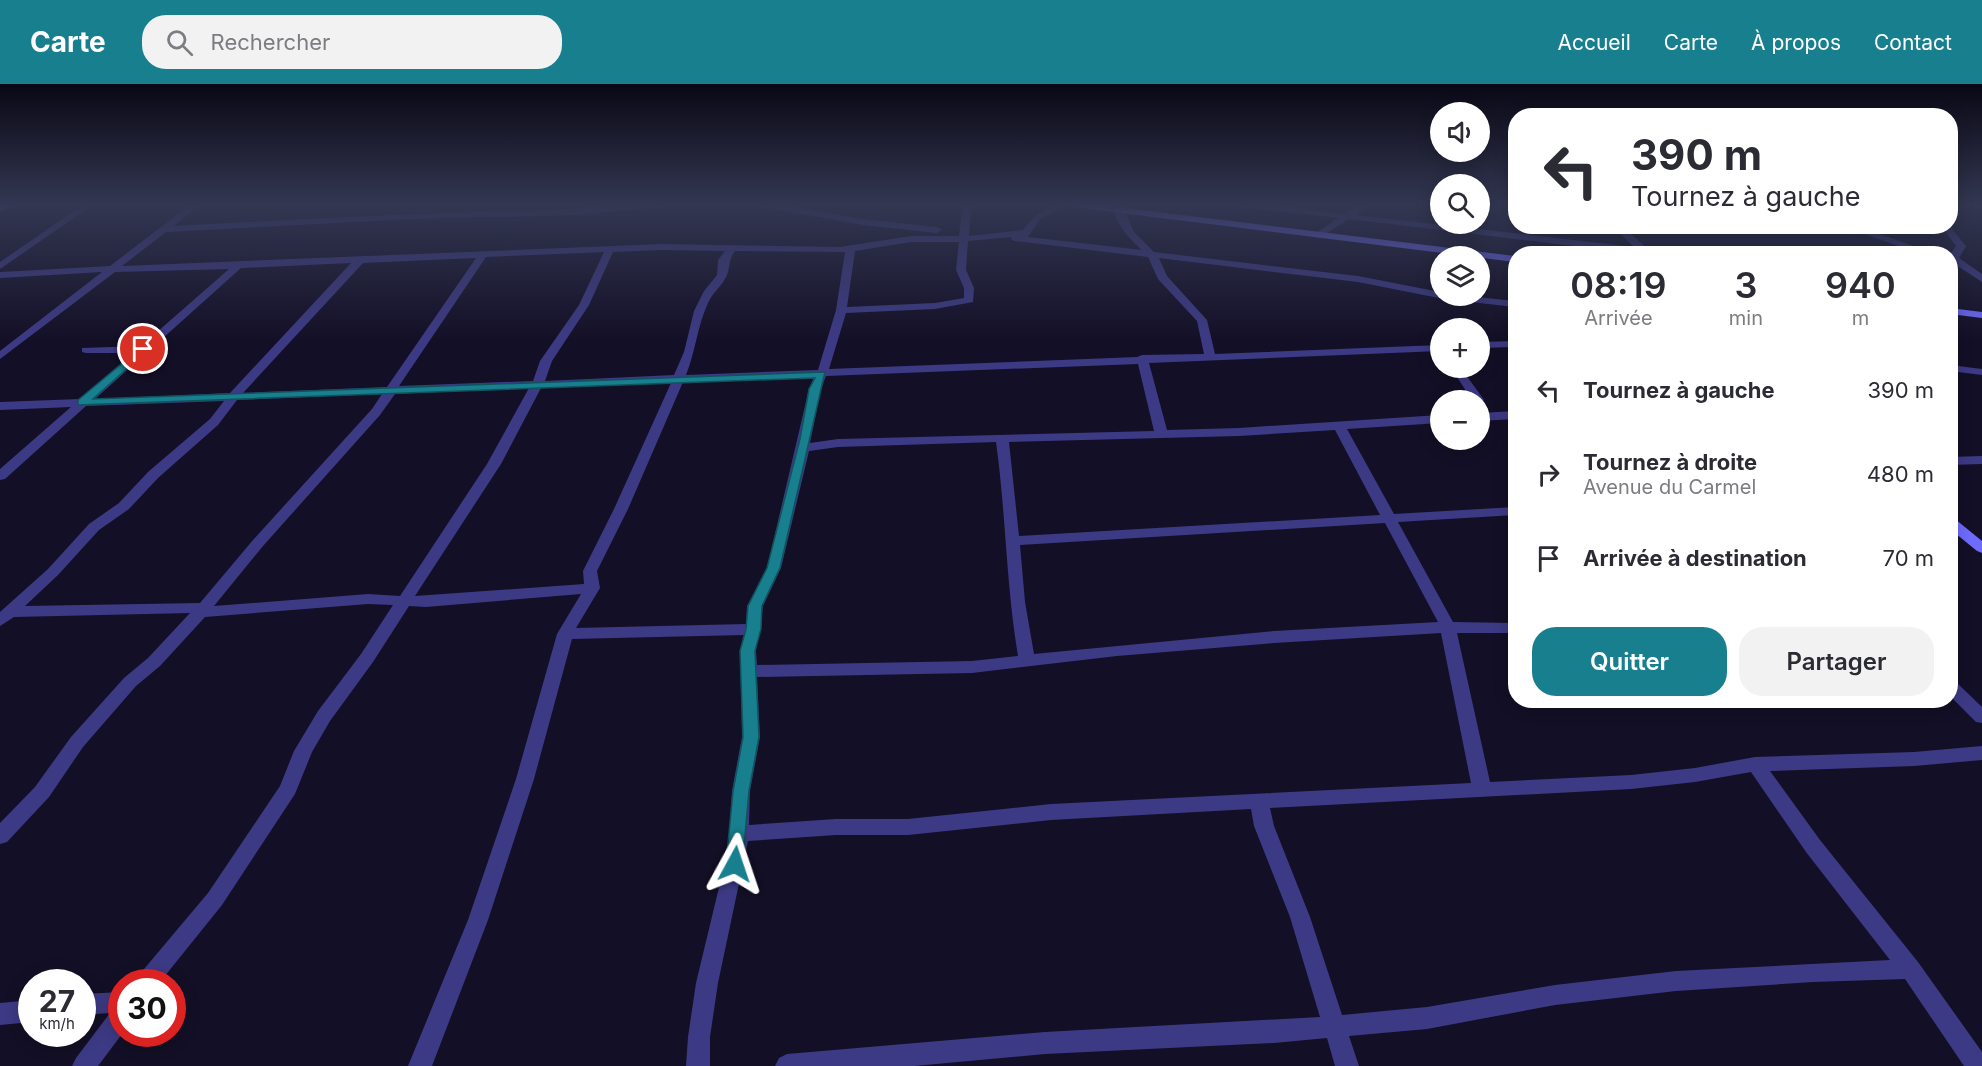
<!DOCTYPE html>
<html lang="fr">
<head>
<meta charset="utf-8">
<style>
	:root { --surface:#fff; --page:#f2f2f3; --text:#2b2b33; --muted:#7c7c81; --accent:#187f8f }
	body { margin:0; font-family:Inter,sans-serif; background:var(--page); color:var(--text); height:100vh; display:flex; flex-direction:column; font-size:22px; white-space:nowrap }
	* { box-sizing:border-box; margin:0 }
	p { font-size:20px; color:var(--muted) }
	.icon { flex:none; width:33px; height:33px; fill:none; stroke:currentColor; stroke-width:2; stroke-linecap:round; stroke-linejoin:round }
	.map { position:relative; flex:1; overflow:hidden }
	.details { position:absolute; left:1508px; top:162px; width:450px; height:462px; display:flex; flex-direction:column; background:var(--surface); border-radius:24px; box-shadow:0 3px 15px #0003 }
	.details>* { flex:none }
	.top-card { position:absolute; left:1508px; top:24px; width:450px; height:126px; border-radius:24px; box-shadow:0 3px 15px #0003; background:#fff; color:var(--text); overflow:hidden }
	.fabs { position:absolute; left:1430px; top:18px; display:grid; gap:12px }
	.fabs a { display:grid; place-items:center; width:60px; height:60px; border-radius:50%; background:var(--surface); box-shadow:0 3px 15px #0003; font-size:30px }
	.speed { position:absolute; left:18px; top:885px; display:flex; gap:12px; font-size:30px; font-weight:700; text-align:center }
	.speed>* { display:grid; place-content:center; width:78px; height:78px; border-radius:50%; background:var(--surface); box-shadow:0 3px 15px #0003; line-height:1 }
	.speed small { font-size:15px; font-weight:400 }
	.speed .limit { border:9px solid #d22; background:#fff; color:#111 }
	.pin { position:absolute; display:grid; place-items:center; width:51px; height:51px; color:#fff; margin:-26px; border:3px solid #fff; border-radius:50%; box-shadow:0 2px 6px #0007 }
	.me { position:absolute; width:66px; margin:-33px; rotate:5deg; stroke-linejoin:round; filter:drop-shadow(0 0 4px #0008) }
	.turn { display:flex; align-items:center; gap:21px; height:126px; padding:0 24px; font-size:27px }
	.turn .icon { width:78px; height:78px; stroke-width:2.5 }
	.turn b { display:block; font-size:42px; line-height:51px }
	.eta { display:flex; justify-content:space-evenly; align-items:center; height:102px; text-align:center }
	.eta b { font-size:36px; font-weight:600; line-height:42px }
	.button { display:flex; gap:12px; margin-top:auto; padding:12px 24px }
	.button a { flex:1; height:69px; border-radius:24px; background:var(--accent); color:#fff; font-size:24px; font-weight:600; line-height:69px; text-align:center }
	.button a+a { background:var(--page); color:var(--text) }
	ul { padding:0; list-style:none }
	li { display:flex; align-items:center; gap:18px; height:84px; padding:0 24px }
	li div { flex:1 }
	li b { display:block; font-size:22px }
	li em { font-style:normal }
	header { display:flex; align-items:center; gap:36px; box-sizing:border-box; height:84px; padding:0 30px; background:var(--accent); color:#fff }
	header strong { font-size:28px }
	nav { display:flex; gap:33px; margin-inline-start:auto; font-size:21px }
	.search { width:420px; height:54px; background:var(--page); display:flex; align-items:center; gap:15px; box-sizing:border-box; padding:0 21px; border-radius:24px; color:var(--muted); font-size:22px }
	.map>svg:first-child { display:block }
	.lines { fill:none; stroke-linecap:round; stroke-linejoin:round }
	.street { fill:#3d3a85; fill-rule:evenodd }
	.secondary { fill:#6f6bff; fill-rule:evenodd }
	.route { fill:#187f8f; stroke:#10535d; stroke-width:1.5 }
</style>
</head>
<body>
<header>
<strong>Carte</strong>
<div class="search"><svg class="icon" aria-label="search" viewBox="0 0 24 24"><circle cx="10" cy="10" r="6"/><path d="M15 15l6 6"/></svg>Rechercher</div>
<nav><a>Accueil</a><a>Carte</a><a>À propos</a><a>Contact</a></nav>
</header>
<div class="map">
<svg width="1982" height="982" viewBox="0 0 1982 982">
	<rect width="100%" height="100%" fill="#130f26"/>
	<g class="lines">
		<g class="street">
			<polygon points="84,120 94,120 0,185 0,178"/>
			<path d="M191,120H200L174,142C300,135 425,129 551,126C589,125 627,118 664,120L660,123L575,131L411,135L166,148L122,182L661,160L840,163L911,152H959L963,120H971L969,152L1023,146C1037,128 1049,120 1072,120L1041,134L1028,153L1142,166C1130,155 1113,138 1114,120H1122L1134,148L1154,168L1358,192L1440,208V212H1467L1515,217V223L1444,215L1358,198L1159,174L1167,192L1207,236L1215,270L1440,261V267L1149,279L1167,346L1239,344L1440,331V339L1347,345L1394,430L1515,423V431L1398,438L1453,538L1515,539V549H1457L1490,698L1631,691L1695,684L1755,673L1914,668L1982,662V676L1914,682L1770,687L1820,756L1918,878L1982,968V982H1964L1905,895L1813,898L1676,907L1555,921L1427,945L1349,952L1359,982H1335L1327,954L1274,959L1045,970L914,982H775L779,974L787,970L1045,948L1320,933L1290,833L1254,742L1251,725L1051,736L908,751H836L748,757L718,899L710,953V982H686L688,953L696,899L728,766L732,707L742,653L740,567L744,551L572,555L534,695L488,836L432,982H408L468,836L516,695L557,550L581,510L426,523L409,522L373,578L330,637L312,668L295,710L222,821L160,898H136L139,891L208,809L280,702L294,667L318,627L361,570L393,521L368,520L205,533L160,582L136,602L83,663L49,713L7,758L0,760V739L35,703L71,653L124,594L148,574L190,529L14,533L0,542V528L48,485L89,440L119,419L148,388L210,335L224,317L86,322L5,395L0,396V385L71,323L0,326V318L80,315L133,269H86L82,268V264L141,262L229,185L115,188L0,275V267L102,188L0,194V188L110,182ZM1011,153L1012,156L1015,157L1148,173L1158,195L1197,237L1204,270L1142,271L1137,273L829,285L846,229L935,225L973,218L974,204L966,186L968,157ZM911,158H959L956,186L964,204V214L935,219L847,223L855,167ZM661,166L725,167L718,176L717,191L704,207L694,227L684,268L674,291L545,297L552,277L589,221L613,168ZM735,167L845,168L836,226L818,286L686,291C696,266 697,243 708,219C712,209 722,202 726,193C731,184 727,178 735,167ZM604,168L579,221L540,277L533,297L399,302L486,173ZM476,174L387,303L243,309L363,179ZM351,179L230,309L95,315L241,184ZM1138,280L1154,347L838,355L810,359L821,305L826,292ZM814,293L809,305L767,484L747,522L746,540L576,544L600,504L597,487L628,425L683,298ZM671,299L614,425L583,487L584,500L415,512L501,380L541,304ZM529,304L487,380L400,512L368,510L214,522L263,462L380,331L395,310ZM382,310L372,325L253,456L200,519L25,522L58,491L99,446L129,425L158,394L218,341L237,316ZM1335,346L1380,431L1019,452L1009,358L1239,352ZM996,358C1006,430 1006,500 1018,572L972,577L757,581L756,567L763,522L781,484L809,367L838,363ZM1385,439L1438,538L1274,547L1034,570L1025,518L1020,461ZM1441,549L1471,699L1051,720L908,735H836L749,741L750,707L760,653L757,593L972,589L1117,572L1274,559ZM1751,688L1806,768L1890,876L1676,887L1555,901L1427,923L1342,931L1310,833L1274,742L1270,724L1631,705L1695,698Z"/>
			<polygon points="759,120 777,120 863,135 937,143 942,146 937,149 863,141 763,123"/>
			<polygon points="1236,120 1261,120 1345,130 1360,120 1370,120 1356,131 1634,163 1612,142 1622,142 1650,167 1642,170 1349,135 1319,154 1316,153 1316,149 1338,134 1240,123"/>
			<polygon points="1977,120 1982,120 1982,124 1979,123"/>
			<polygon points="1842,142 1857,142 1936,170 1921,170"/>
			<polygon points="1941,142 1950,142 1964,160 1966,162 1959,174 1982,190 1982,198 1950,177 1950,170 1956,162"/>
			<polygon points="1515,257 1515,263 1479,264 1479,258"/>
			<polygon points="1950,281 1982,285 1982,291 1950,287"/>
			<polygon points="1451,284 1461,284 1484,316 1482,319 1472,316"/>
			<polygon points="1515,327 1515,335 1479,337 1479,329"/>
			<polygon points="1982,372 1982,380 1950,381 1950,373"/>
			<polygon points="1950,596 1956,598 1982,623 1982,639 1976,638 1950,612"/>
			<polygon points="122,908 122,950 98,982 72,982 76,974 110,929 82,931 82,910"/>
			<polygon points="32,916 32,938 0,941 0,919"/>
		</g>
		<g class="secondary">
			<polygon points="6,120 20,120 0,127 0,121"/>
			<polygon points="1069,120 1093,120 1515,172 1515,178 1073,123"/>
			<polygon points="1950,224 1982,228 1982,234 1950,230"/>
			<polygon points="1950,434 1955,435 1982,457 1982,469 1977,467 1950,445"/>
		</g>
	</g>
	<linearGradient id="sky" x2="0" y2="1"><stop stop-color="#0a0815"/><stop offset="0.47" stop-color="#333752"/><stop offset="1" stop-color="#333752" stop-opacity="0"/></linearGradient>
	<rect width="1982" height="257" fill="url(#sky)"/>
	<polygon class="route" points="143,262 147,263 147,267 93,315 825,288 780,484 762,522 761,545 755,567 759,653 749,707 742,785 735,787 729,785 726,780 733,707 743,653 740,567 746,545 748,522 767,484 800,355 809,305 815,294 78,321 78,316"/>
</svg>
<div class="fabs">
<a><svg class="icon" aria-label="sound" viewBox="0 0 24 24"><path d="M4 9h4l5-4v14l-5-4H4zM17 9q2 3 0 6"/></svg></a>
<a><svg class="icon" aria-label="search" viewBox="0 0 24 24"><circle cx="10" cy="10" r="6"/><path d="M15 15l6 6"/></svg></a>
<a><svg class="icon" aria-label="layers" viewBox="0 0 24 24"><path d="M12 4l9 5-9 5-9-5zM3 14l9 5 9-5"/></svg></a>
<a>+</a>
<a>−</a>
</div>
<div class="speed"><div>27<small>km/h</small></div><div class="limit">30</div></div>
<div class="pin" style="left:143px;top:265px;background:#d93025"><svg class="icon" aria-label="arrive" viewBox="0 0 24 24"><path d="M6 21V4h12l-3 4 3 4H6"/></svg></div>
<svg class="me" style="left:735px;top:780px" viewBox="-20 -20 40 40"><path d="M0-17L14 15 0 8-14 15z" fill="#187f8f" stroke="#fff" stroke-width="4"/></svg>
<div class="top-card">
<div class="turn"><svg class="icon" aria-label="left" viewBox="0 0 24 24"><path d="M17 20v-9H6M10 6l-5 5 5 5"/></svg><div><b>390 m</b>Tournez à gauche</div></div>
</div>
<section class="details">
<div class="eta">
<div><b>08:19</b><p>Arrivée</p></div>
<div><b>3</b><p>min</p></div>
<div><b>940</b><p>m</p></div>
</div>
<ul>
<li><svg class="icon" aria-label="left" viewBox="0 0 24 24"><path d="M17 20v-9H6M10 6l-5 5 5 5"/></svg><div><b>Tournez à gauche</b></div><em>390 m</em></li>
<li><svg class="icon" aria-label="right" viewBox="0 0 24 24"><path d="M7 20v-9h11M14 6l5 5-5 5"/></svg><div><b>Tournez à droite</b><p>Avenue du Carmel</p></div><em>480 m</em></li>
<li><svg class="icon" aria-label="arrive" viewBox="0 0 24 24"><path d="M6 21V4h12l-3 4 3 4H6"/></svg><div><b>Arrivée à destination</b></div><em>70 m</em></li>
</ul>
<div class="button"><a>Quitter</a><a>Partager</a></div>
</section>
</div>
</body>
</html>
